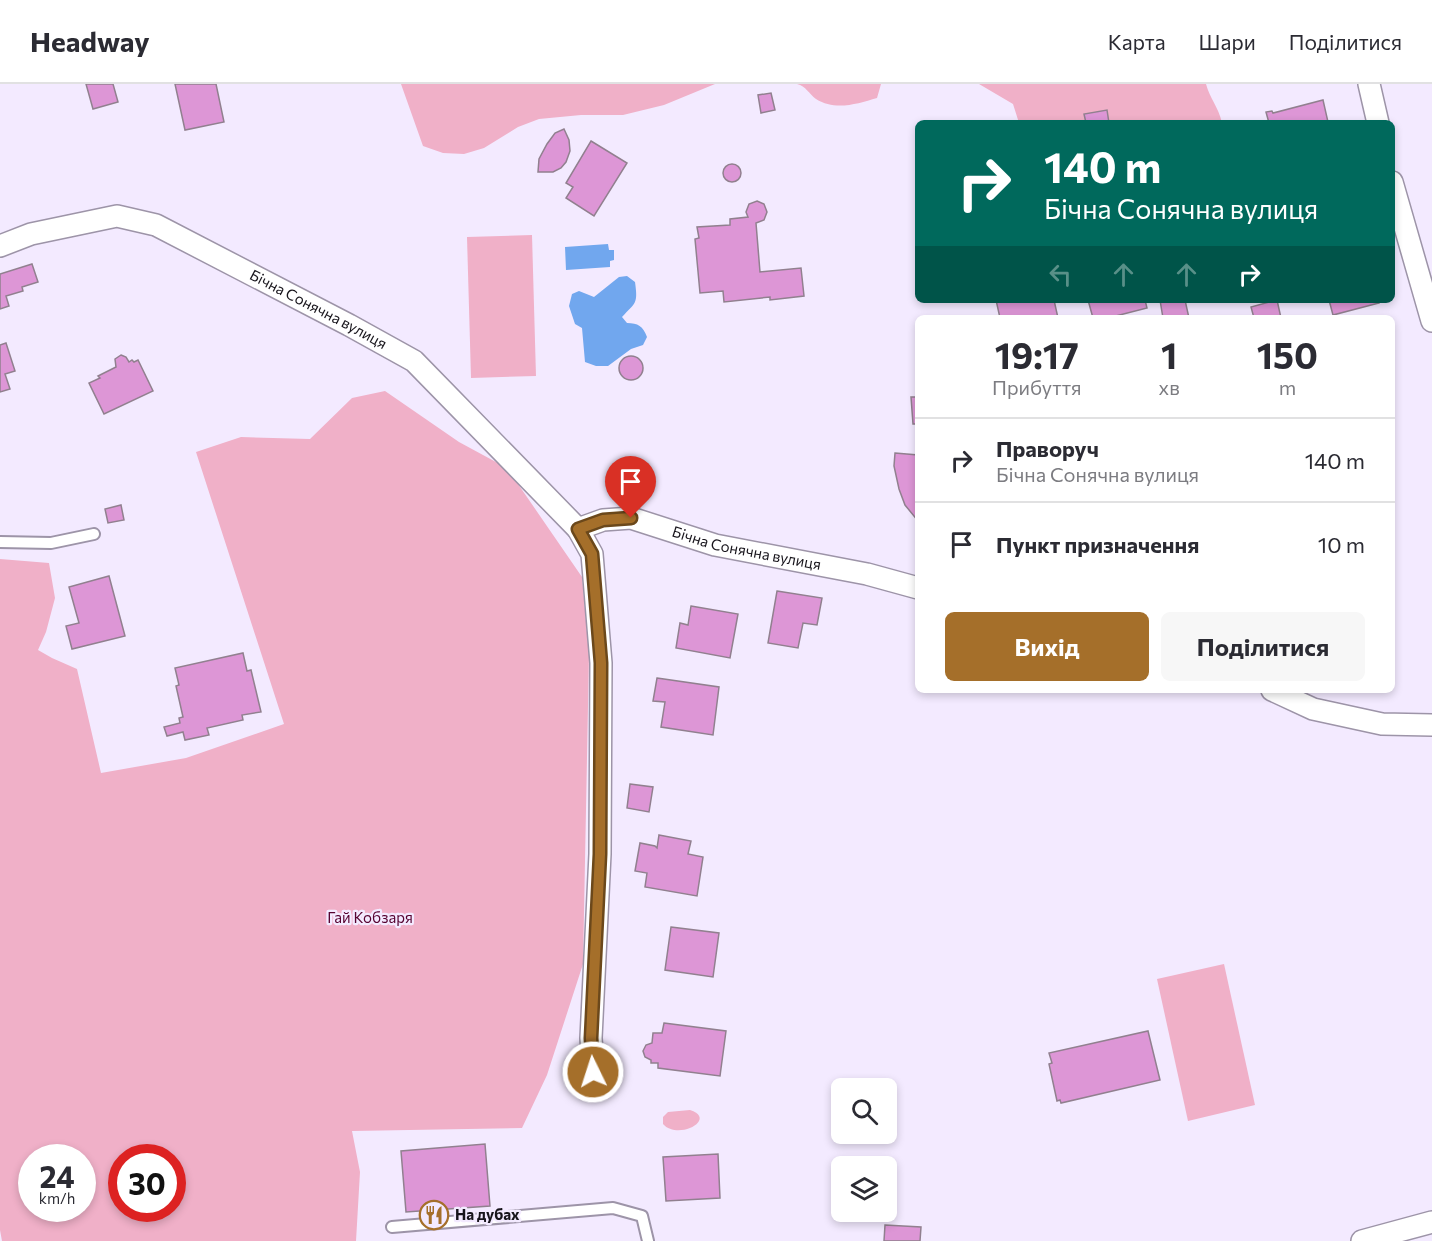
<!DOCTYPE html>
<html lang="uk">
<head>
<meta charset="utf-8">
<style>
	:root { --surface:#fff; --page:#f7f7f7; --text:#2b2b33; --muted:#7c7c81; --line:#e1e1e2; --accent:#a56f2a }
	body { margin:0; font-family:Commissioner,sans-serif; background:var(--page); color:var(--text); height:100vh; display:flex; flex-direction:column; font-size:22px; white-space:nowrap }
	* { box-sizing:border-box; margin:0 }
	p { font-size:20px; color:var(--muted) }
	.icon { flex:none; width:33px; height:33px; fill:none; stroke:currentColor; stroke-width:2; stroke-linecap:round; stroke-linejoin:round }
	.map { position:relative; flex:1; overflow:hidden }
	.drawer { position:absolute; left:915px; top:231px; width:480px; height:378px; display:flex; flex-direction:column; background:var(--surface); border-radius:9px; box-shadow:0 3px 9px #0003 }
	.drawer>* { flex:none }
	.banner { position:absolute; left:915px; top:36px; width:480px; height:183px; border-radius:9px; box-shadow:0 3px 9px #0003; background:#00695c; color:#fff; overflow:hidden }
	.buttons { position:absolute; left:831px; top:994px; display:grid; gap:12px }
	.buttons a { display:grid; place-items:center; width:66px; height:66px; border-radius:9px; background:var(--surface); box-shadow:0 3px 9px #0003; font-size:30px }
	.speed { position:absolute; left:18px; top:1060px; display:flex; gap:12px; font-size:30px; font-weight:700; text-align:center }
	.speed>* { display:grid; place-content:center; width:78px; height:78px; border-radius:50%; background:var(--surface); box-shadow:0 3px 9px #0003; line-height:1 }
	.speed small { font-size:15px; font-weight:400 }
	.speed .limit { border:9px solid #d22; background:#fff; color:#111 }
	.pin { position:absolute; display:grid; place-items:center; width:51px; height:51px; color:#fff; margin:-62px -26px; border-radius:50% 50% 50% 0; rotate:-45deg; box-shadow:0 0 6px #0007 }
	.pin .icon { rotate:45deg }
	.me { position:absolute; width:66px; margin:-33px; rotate:356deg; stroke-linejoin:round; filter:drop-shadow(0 0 4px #0008) }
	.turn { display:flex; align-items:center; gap:21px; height:126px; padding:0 30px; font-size:27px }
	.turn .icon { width:78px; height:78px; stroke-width:2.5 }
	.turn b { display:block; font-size:42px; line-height:51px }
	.lanes { display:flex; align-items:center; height:57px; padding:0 30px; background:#0003; justify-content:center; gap:30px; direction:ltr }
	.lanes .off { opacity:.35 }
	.eta { display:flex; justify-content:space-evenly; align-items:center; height:102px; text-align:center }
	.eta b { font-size:36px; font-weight:700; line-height:42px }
	.primary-button { display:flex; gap:12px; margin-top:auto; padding:12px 30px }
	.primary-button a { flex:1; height:69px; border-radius:9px; background:var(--accent); color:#fff; font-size:24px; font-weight:700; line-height:69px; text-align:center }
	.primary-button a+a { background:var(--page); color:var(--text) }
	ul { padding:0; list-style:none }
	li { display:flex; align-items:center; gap:18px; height:84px; padding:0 30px; border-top:2px solid var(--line) }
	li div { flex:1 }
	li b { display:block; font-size:22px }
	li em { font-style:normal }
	header { display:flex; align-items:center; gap:36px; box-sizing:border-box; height:84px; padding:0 30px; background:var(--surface); border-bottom:2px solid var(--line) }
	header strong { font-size:28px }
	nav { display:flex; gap:33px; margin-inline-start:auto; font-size:21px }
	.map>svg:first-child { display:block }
	.green { fill:#f0b0c8; fill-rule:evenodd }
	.water { fill:#71a7ee }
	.building { fill:#dd96d6; stroke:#91808f; stroke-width:1.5 }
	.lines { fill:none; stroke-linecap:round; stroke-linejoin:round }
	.service-casing { stroke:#9d94a8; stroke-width:14 }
	.minor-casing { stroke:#9d94a8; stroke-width:24 }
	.service { stroke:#fff; stroke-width:10 }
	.minor { stroke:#fff; stroke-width:21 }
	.route-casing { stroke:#6b481b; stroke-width:15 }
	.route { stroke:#a56f2a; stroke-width:10 }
	.labels { text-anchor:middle; stroke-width:4.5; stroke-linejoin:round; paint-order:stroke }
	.street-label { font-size:15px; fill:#17141b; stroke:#f3eaff }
	.park-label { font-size:15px; fill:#560230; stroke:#f3eaff }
	.poi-label { font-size:15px; font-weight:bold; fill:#17141b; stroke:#f3eaff; text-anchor:start }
</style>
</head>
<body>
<header>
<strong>Headway</strong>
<nav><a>Карта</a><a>Шари</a><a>Поділитися</a></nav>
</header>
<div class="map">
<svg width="1432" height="1157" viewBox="0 0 1432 1157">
	<rect width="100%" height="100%" fill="#f3eaff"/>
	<g class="green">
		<polygon points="401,0 715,0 664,21 623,31 581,31 539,35 518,43 484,64 464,70 443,69 423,62"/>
		<path d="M797,0H881L877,14C857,20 835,27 816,15C809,10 806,2 797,0Z"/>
		<path d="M979,0H1206C1210,15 1218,22 1222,39H1019L1013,20Z"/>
		<polygon points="532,151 536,292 471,294 467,153"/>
		<path d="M385,307L459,358L507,384L582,493L589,571L583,880L547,991L522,1044L352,1047L360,1088L356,1157H2L0,1146V475L49,479L55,514L46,548L38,566L52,574L77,585L101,689L186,674L284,640L196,368L241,353L310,355L352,314ZM32,1074H82V1125H32ZM122,1074H172V1125H122Z"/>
		<polygon points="1224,880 1255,1021 1188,1037 1157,895"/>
		<path d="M690,1026C718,1035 678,1057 663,1040V1033L668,1028Z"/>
	</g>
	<g class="water">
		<polygon points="608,160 609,166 614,166 614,176 610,177 610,183 566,186 565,163"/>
		<path d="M627,192L635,198C638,220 636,218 622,233L627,239C638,239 643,242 647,253L643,261L631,265L608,282H596L585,278L582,244L575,240L569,222L572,210L579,207L594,213L619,193Z"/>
	</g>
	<g class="building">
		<polygon points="86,0 113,0 118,18 93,25"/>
		<polygon points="175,0 216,0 224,38 185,46"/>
		<polygon points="771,9 775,26 761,29 758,11"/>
		<polygon points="1323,16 1328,38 1326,39 1269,39 1266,28 1272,27 1273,29"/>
		<polygon points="1107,26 1109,39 1086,39 1084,30"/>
		<polygon points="564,45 569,56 570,67 566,78 561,84 553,88 538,88 539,75 547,60 555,49"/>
		<polygon points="591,57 627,79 594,132 566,114 573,103 566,99"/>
		<circle cx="732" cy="89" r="9"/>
		<polygon points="757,117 764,120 767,128 764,136 756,139 760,188 801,184 804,212 770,216 770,213 724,218 723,207 700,209 695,155 699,154 697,143 730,141 730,135 748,133 746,128 749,120"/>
		<polygon points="32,180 38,198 22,203 23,207 6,212 9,222 0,225 0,190"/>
		<polygon points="996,216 1054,216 1058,234 1000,234"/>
		<polygon points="1088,216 1145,216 1147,224 1108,234 1093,234"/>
		<polygon points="1160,216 1185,216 1189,234 1163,234"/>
		<polygon points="1277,216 1281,234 1254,234 1251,223"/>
		<polygon points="1329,216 1378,216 1379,219 1333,231"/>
		<polygon points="6,259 15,287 5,290 10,305 0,308 0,261"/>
		<polygon points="121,271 126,273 129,278 132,276 134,278 138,276 153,307 104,330 89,299 100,294 98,292 116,283 115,275"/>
		<circle cx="631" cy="284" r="12"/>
		<polygon points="911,313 918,313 918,340 913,340"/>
		<polygon points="895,369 918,371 918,437 905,421 899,405 894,382"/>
		<polygon points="121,421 124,436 108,439 105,425"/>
		<polygon points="109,492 125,552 72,565 66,542 79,539 69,503"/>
		<polygon points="777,507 822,514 817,541 803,539 798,564 768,559"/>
		<polygon points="691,522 738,530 730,574 676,564 680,539 688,541"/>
		<polygon points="243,569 247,587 251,586 261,628 242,631 243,636 207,644 209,651 185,656 183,648 167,652 164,643 180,639 179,634 183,633 176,602 179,601 175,584"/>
		<polygon points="657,594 719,603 713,651 661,643 665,618 653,617"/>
		<polygon points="630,700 653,703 649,728 627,724"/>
		<polygon points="659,751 691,757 688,770 703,773 697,812 645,803 647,789 635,787 640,759 655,762 657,764"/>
		<polygon points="671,843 719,849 713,893 665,886"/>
		<polygon points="664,939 726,947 720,992 658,984 658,979 651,979 651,976 645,973 643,967 646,961 652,959 653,949 662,949"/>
		<polygon points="1148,947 1160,996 1061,1019 1060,1016 1057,1017 1049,980 1052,979 1049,969"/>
		<polygon points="485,1060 490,1122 406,1128 401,1067"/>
		<polygon points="718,1070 720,1114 666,1117 663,1073"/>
		<polygon points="885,1141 921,1143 920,1157 884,1157"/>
	</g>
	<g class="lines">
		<g class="service-casing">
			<g id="service">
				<polyline points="0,458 51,459 94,450"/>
				<polyline points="392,1143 613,1124 642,1132 648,1157"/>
			</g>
		</g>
		<g class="minor-casing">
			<g id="minor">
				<polyline points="1369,0 1378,39"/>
				<polyline points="1392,98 1432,237"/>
				<path id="s1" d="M0,162L31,150L117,132L156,141L349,241L414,277L578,445L603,436L631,434L715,461L867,490L918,504"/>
				<polyline points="578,445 592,470 601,579 600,770 591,954 593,988"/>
				<polyline points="1272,606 1313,625 1382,640 1432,641"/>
				<polyline points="1362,1157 1432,1138"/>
			</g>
		</g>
		<use href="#service" class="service"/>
		<use href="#minor" class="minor"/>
	</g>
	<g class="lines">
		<g class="route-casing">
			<polyline id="route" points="593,988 591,954 600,770 601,579 592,470 578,445 603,436 631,434"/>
		</g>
		<use href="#route" class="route"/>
	</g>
	<defs>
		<g id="restaurant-ring" transform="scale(1.5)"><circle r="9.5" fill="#f3eaff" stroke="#a56f2a" stroke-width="1.5"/><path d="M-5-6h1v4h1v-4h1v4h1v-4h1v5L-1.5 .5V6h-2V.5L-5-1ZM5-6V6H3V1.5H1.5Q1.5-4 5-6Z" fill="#a56f2a"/></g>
	</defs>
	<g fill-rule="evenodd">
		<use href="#restaurant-ring" x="434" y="1131"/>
	</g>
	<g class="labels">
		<g class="street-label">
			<text dy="5" stroke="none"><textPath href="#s1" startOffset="344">Бічна Сонячна вулиця</textPath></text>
			<text dy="5" stroke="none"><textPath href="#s1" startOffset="862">Бічна Сонячна вулиця</textPath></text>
		</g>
		<g class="park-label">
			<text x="370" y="839">Гай Кобзаря</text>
		</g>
		<g class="poi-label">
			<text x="455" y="1136">На дубах</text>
		</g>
	</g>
</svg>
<div class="buttons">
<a><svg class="icon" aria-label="search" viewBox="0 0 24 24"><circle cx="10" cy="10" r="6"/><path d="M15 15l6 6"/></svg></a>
<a><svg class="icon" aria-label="layers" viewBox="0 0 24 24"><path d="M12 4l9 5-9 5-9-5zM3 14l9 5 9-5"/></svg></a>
</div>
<div class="speed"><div>24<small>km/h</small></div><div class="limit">30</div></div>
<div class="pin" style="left:631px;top:434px;background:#d93025"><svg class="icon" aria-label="arrive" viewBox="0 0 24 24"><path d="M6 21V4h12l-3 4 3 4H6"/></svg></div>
<svg class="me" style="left:593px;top:988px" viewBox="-20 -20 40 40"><circle r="17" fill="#a56f2a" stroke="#fff" stroke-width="3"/><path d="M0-11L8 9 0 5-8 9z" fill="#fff"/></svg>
<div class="banner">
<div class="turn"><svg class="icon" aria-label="right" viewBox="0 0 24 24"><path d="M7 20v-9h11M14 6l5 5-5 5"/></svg><div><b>140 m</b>Бічна Сонячна вулиця</div></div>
<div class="lanes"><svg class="icon off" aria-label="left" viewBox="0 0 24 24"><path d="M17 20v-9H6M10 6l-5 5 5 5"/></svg><svg class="icon off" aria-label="ahead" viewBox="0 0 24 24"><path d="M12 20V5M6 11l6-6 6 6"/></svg><svg class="icon off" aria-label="ahead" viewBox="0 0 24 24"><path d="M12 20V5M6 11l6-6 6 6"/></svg><svg class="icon" aria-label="right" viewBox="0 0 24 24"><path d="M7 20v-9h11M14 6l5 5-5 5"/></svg></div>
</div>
<section class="drawer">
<div class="eta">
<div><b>19:17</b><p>Прибуття</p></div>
<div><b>1</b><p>хв</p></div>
<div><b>150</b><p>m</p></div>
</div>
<ul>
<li><svg class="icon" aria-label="right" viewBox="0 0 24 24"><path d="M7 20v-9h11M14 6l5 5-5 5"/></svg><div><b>Праворуч</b><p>Бічна Сонячна вулиця</p></div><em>140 m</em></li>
<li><svg class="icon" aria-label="arrive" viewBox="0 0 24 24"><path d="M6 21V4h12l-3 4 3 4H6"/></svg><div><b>Пункт призначення</b></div><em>10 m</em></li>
</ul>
<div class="primary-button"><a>Вихід</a><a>Поділитися</a></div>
</section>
</div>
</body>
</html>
